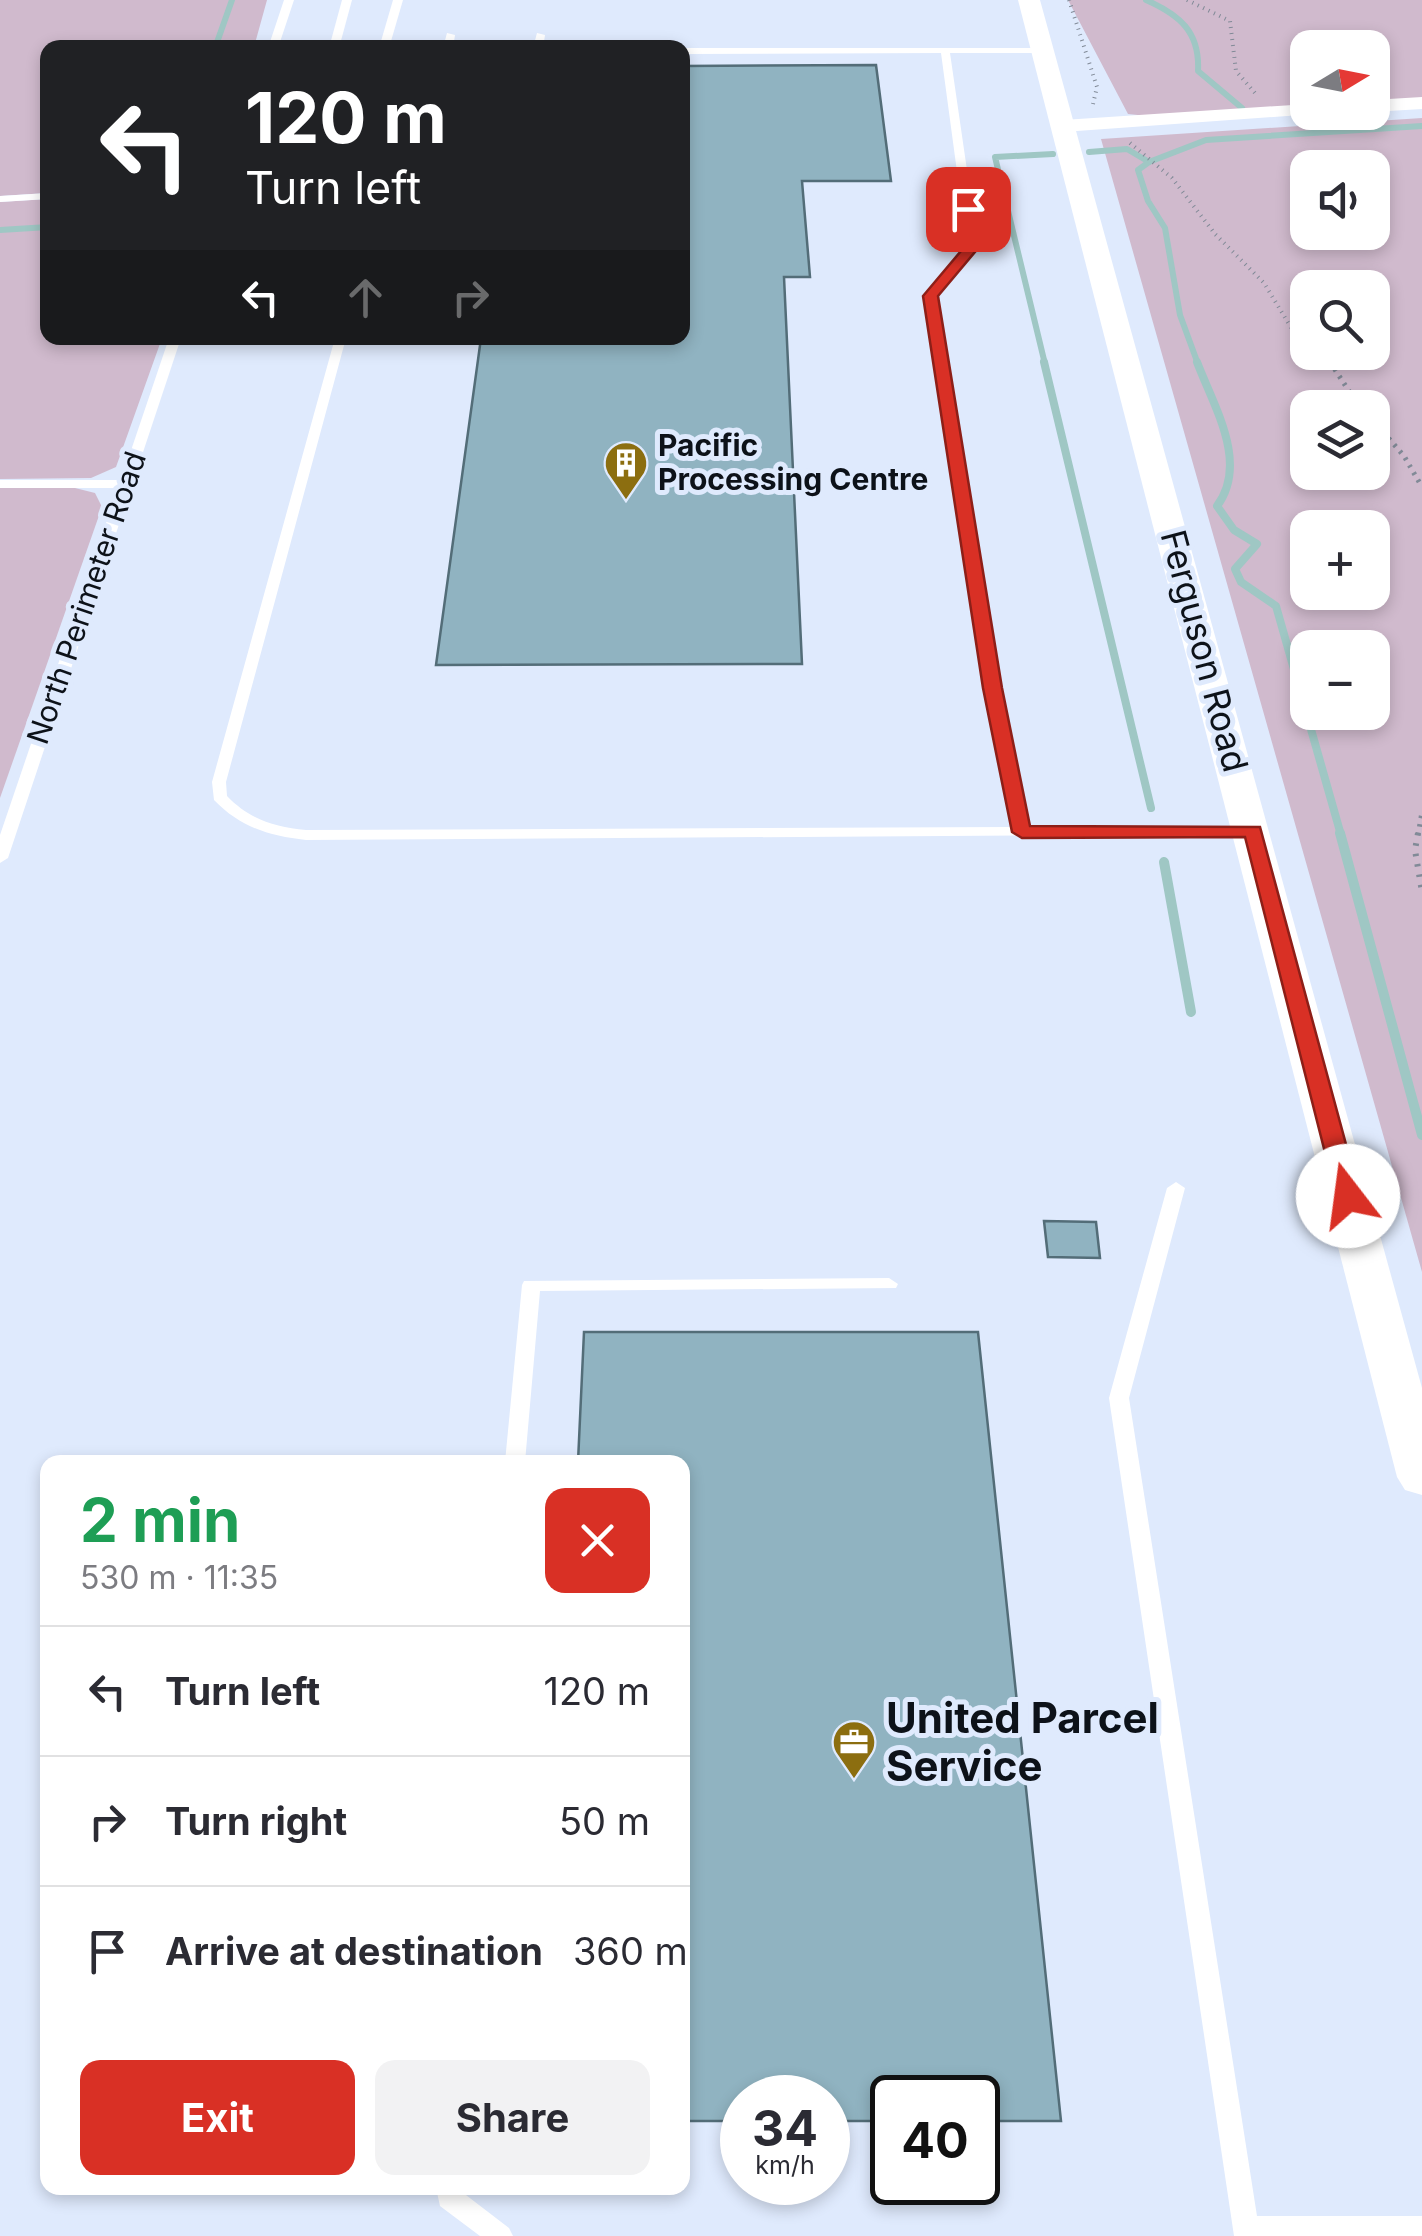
<!DOCTYPE html>
<html lang="en">
<head>
<meta charset="utf-8">
<style>
	:root { --surface:#fff; --page:#f2f2f3; --text:#2b2b33; --muted:#7c7c81; --line:#e1e1e2; --accent:#d93025 }
	body { margin:0; font-family:Inter,sans-serif; background:var(--page); color:var(--text); height:100vh; display:flex; flex-direction:column; font-size:38px; white-space:nowrap }
	* { box-sizing:border-box; margin:0 }
	p { font-size:32px; color:var(--muted) }
	.icon { flex:none; width:55px; height:55px; fill:none; stroke:currentColor; stroke-width:2; stroke-linecap:round; stroke-linejoin:round }
	.map { position:relative; flex:1; overflow:hidden }
	.sheet { position:absolute; left:40px; top:1455px; width:650px; height:740px; display:flex; flex-direction:column; background:var(--surface); border-radius:20px; box-shadow:0 5px 15px #0003 }
	.sheet>* { flex:none }
	.guide { position:absolute; left:40px; top:40px; width:650px; height:305px; border-radius:20px; box-shadow:0 5px 15px #0003; background:#202124; color:#fff; overflow:hidden }
	.needle { width:65px; rotate:80deg }
	.buttons { position:absolute; left:1290px; top:30px; display:grid; gap:20px }
	.buttons a { display:grid; place-items:center; width:100px; height:100px; border-radius:20px; background:var(--surface); box-shadow:0 5px 15px #0003; font-size:50px }
	.speed { position:absolute; left:720px; top:2075px; display:flex; gap:20px; font-size:50px; font-weight:700; text-align:center }
	.speed>* { display:grid; place-content:center; width:130px; height:130px; border-radius:50%; background:var(--surface); box-shadow:0 5px 15px #0003; line-height:1 }
	.speed small { font-size:25px; font-weight:400 }
	.speed .limit { border:5px solid #111; border-radius:15px; background:#fff; color:#111 }
	.pin { position:absolute; display:grid; place-items:center; width:85px; height:85px; color:#fff; margin:-42px; border-radius:20px; box-shadow:0 5px 15px #0006 }
	.me { position:absolute; width:110px; margin:-55px; rotate:345deg; stroke-linejoin:round; filter:drop-shadow(0 0 8px #0008) }
	.turn { display:flex; align-items:center; gap:35px; height:210px; padding:0 40px; font-size:45px }
	.turn .icon { width:130px; height:130px; stroke-width:2.5 }
	.turn b { display:block; font-size:70px; line-height:85px }
	.lanes { display:flex; align-items:center; height:95px; padding:0 40px; background:#0003; justify-content:center; gap:50px; direction:ltr }
	.lanes .off { opacity:.35 }
	.round { display:grid; place-items:center; flex:none; width:105px; height:105px; border-radius:20px; background:var(--page) }
	.overview { display:flex; align-items:center; justify-content:space-between; height:170px; padding:0 40px }
	h1 { font-size:60px; font-weight:700; line-height:75px; color:#1e9e55 }
	.button { display:flex; gap:20px; margin-top:auto; padding:20px 40px }
	.button a { flex:1; height:115px; border-radius:20px; background:var(--accent); color:#fff; font-size:40px; font-weight:700; line-height:115px; text-align:center }
	.button a+a { background:var(--page); color:var(--text) }
	ul { padding:0; list-style:none }
	li { display:flex; align-items:center; gap:30px; height:130px; padding:0 40px; border-top:2px solid var(--line) }
	li div { flex:1 }
	li b { display:block; font-size:38px }
	li em { font-style:normal }
	.map>svg:first-child { display:block }
	.green { fill:#d0bacd; fill-rule:evenodd }
	.lines { fill:none; stroke-linecap:round; stroke-linejoin:round }
	.stream-far2 { stroke:#9fc7c4; stroke-width:6 }
	.stream-far1 { stroke:#9fc7c4; stroke-width:8 }
	.stream { stroke:#9fc7c4; stroke-width:10 }
	.building { fill:#90b3c1; stroke:#536d78; stroke-width:2.5 }
	.path-far2 { stroke:#818a97; stroke-width:4; stroke-dasharray:1 5; stroke-linecap:butt }
	.path-far1 { stroke:#818a97; stroke-width:5; stroke-dasharray:2.5 6; stroke-linecap:butt }
	.path { stroke:#818a97; stroke-width:6; stroke-dasharray:2.5 8; stroke-linecap:butt }
	.service { fill:#fff; fill-rule:evenodd }
	.minor { fill:#fff; fill-rule:evenodd }
	.tertiary { fill:#fff; fill-rule:evenodd }
	.route { fill:#d93025; stroke:#8d1f18; stroke-width:2.5 }
	.labels { text-anchor:middle; stroke-width:10; stroke-linejoin:round; paint-order:stroke }
	.far-poi-label { font-size:30px; font-weight:bold; fill:#0d1219; stroke:#dfeafd; text-anchor:start }
	.far-street-label { font-size:30px; fill:#0d1219; stroke:#dfeafd }
	.street-label { font-size:35px; fill:#0d1219; stroke:#dfeafd }
	.near-poi-label { font-size:42px; font-weight:bold; fill:#0d1219; stroke:#dfeafd; text-anchor:start }
</style>
</head>
<body>
<div class="map">
<svg width="1422" height="2236" viewBox="0 0 1422 2236">
	<rect width="100%" height="100%" fill="#dfeafd"/>
	<g class="green">
		<polygon points="0,0 267,0 254,47 48,48 47,193 0,196"/>
		<polygon points="1068,0 1422,0 1422,99 1373,103 1372,48 1308,48 1307,107 1157,117 1128,114"/>
		<path d="M1422,118V1272L1101,139ZM1308,168H1372V232H1308ZM1308,288H1372V352H1308ZM1308,408H1372V472H1308ZM1308,528H1372V592H1308ZM1308,648H1372V712H1308Z"/>
		<polygon points="47,199 48,338 162,338 116,467 91,478 0,479 0,202"/>
		<polygon points="0,488 75,488 95,493 102,507 0,798"/>
	</g>
	<g class="lines">
		<g class="stream-far2">
			<path d="M1146,0C1180,15 1200,32 1198,71L1242,108"/>
			<polyline points="215,48 232,0"/>
			<polyline points="1089,152 1127,149 1149,162 1206,140 1422,126"/>
			<polyline points="1149,162 1138,170 1148,201 1165,228 1180,315 1198,364"/>
			<polyline points="0,230 48,227"/>
			<polyline points="1045,364 995,157 1053,154"/>
		</g>
		<g class="stream-far1">
			<polyline points="1044,362 1151,808"/>
			<path d="M1197,362C1214,407 1249,463 1217,506L1234,530L1257,544L1235,569L1241,582L1276,606L1341,835"/>
		</g>
		<g class="stream">
			<polyline points="1340,833 1422,1135"/>
			<polyline points="1164,862 1191,1012"/>
		</g>
	</g>
	<g class="building">
		<polygon points="876,65 891,181 802,181 810,277 784,277 802,664 436,665 481,338 682,338 682,66"/>
		<polygon points="1044,1221 1096,1222 1100,1258 1048,1257"/>
		<polygon points="584,1332 978,1332 1061,2121 978,2121 978,2098 892,2098 892,2121 828,2121 828,2098 742,2098 742,2121 682,2121 682,1462 578,1462"/>
	</g>
	<g class="lines">
		<g class="path-far2">
			<polyline points="1069,0 1097,87 1093,104"/>
			<polyline points="1187,0 1230,21 1236,71 1255,93"/>
			<polyline points="1130,143 1172,178 1215,234 1264,283 1292,329 1308,341"/>
			<polyline points="1322,352 1332,364"/>
		</g>
		<g class="path-far1">
			<polyline points="1330,362 1360,408"/>
			<polyline points="1372,419 1404,456 1422,487"/>
			<polyline points="1418,835 1422,812"/>
		</g>
		<polyline class="path" points="1418,833 1415,850 1422,892"/>
		<g class="service">
			<polygon points="284,0 294,0 278,48 268,48"/>
			<polygon points="342,0 352,0 339,48 329,48"/>
			<polygon points="393,0 403,0 389,48 379,48"/>
			<polygon points="447,33 455,35 453,48 443,48"/>
			<polygon points="537,33 545,35 543,48 533,48"/>
			<path d="M682,48H1046V52L1043,53H950L978,246L936,296L1003,711L1028,827L1253,826L1261,831L1258,834L306,840C269,836 240,827 214,800L212,782L335,338H346L226,782L227,796C249,819 274,827 306,830L1012,827L989,711L924,296L967,246L941,53L682,54Z"/>
			<polygon points="48,193 48,199 0,202 0,196"/>
			<polygon points="169,338 181,338 8,858 0,863 0,835 118,488 0,488 0,480 121,480"/>
			<polygon points="1176,1182 1185,1188 1129,1398 1257,2216 1422,2216 1422,2236 1234,2236 1109,1398 1167,1188"/>
			<polygon points="889,1278 898,1284 896,1288 540,1291 525,1462 505,1462 522,1285 524,1281"/>
			<polygon points="436,2188 462,2188 462,2192 509,2228 513,2236 480,2236 440,2206"/>
		</g>
		<g class="minor">
			<polygon points="1422,97 1422,109 1372,112 1372,100"/>
			<polygon points="1308,104 1308,112 1315,114 1063,132 1053,126 1063,120"/>
		</g>
		<polygon class="tertiary" points="1018,0 1040,0 1422,1388 1422,1495 1405,1490 1397,1477"/>
	</g>
	<polygon class="route" points="968,205 975,209 980,246 938,296 1002,688 1030,826 1260,827 1360,1196 1356,1201 1348,1204 1336,1196 1245,837 1022,838 1012,832 983,688 923,296 966,245 961,209"/>
	<defs>
		<g id="building-pin" transform="scale(2.25)"><path d="M0 17L-7.5 6A9.5 9.5 0 1 1 7.5 6Z" fill="#8c6e10" stroke="#dfeafd"/><path d="M-4-6H4V6H1V3H-1V6H-4ZM-2.5-4.3h1.7v1.8h-1.7ZM.8-4.3h1.7v1.8H.8ZM-2.5-1h1.7V.8h-1.7ZM.8-1h1.7V.8H.8Z" fill="#fff"/></g>
		<g id="office-pin" transform="scale(2.25)"><path d="M0 17L-7.5 6A9.5 9.5 0 1 1 7.5 6Z" fill="#8c6e10" stroke="#dfeafd"/><path d="M-6-3h4V-5.5h4V-3h4V5H-6ZM-1-4.5V-3h2v-1.5ZM-6 0V1H6V0Z" fill="#fff"/></g>
	</defs>
	<g fill-rule="evenodd">
		<use href="#building-pin" x="626" y="463"/>
		<use href="#office-pin" x="854" y="1742"/>
	</g>
	<g class="labels">
		<g class="far-poi-label">
			<text x="658" y="456">Pacific<tspan x="658" dy="34">Processing Centre</tspan></text>
		</g>
		<g class="far-street-label">
			<text transform="translate(87 598) rotate(-71)" y="10">North Perimeter Road</text>
		</g>
		<g class="street-label">
			<text transform="translate(1204 651) rotate(75)" y="12">Ferguson Road</text>
		</g>
		<g class="near-poi-label">
			<text x="886" y="1733">United Parcel<tspan x="886" dy="48">Service</tspan></text>
		</g>
	</g>
</svg>
<div class="buttons">
<a><svg class="needle" viewBox="-14 -14 28 28"><path d="M0-13l5 13h-10z" fill="#e53935"/><path d="M0 13l5-13h-10z" fill="#7c7c81"/></svg></a>
<a><svg class="icon" aria-label="sound" viewBox="0 0 24 24"><path d="M4 9h4l5-4v14l-5-4H4zM17 9q2 3 0 6"/></svg></a>
<a><svg class="icon" aria-label="search" viewBox="0 0 24 24"><circle cx="10" cy="10" r="6"/><path d="M15 15l6 6"/></svg></a>
<a><svg class="icon" aria-label="layers" viewBox="0 0 24 24"><path d="M12 4l9 5-9 5-9-5zM3 14l9 5 9-5"/></svg></a>
<a>+</a>
<a>−</a>
</div>
<div class="speed"><div>34<small>km/h</small></div><div class="limit">40</div></div>
<div class="pin" style="left:968px;top:209px;background:#d93025"><svg class="icon" aria-label="arrive" viewBox="0 0 24 24"><path d="M6 21V4h12l-3 4 3 4H6"/></svg></div>
<svg class="me" style="left:1348px;top:1196px" viewBox="-20 -20 40 40"><circle r="19" fill="#fff"/><path d="M0-13L10 11 0 6-10 11z" fill="#d93025"/></svg>
<div class="guide">
<div class="turn"><svg class="icon" aria-label="left" viewBox="0 0 24 24"><path d="M17 20v-9H6M10 6l-5 5 5 5"/></svg><div><b>120 m</b>Turn left</div></div>
<div class="lanes"><svg class="icon" aria-label="left" viewBox="0 0 24 24"><path d="M17 20v-9H6M10 6l-5 5 5 5"/></svg><svg class="icon off" aria-label="ahead" viewBox="0 0 24 24"><path d="M12 20V5M6 11l6-6 6 6"/></svg><svg class="icon off" aria-label="right" viewBox="0 0 24 24"><path d="M7 20v-9h11M14 6l5 5-5 5"/></svg></div>
</div>
<section class="sheet">
<div class="overview"><div><h1>2 min</h1><p>530 m · 11:35</p></div><a class="round" style="background:#d93025;color:#fff"><svg class="icon" aria-label="close" viewBox="0 0 24 24"><path d="M6 6l12 12M18 6L6 18"/></svg></a></div>
<ul>
<li><svg class="icon" aria-label="left" viewBox="0 0 24 24"><path d="M17 20v-9H6M10 6l-5 5 5 5"/></svg><div><b>Turn left</b></div><em>120 m</em></li>
<li><svg class="icon" aria-label="right" viewBox="0 0 24 24"><path d="M7 20v-9h11M14 6l5 5-5 5"/></svg><div><b>Turn right</b></div><em>50 m</em></li>
<li><svg class="icon" aria-label="arrive" viewBox="0 0 24 24"><path d="M6 21V4h12l-3 4 3 4H6"/></svg><div><b>Arrive at destination</b></div><em>360 m</em></li>
</ul>
<div class="button"><a>Exit</a><a>Share</a></div>
</section>
</div>
</body>
</html>
